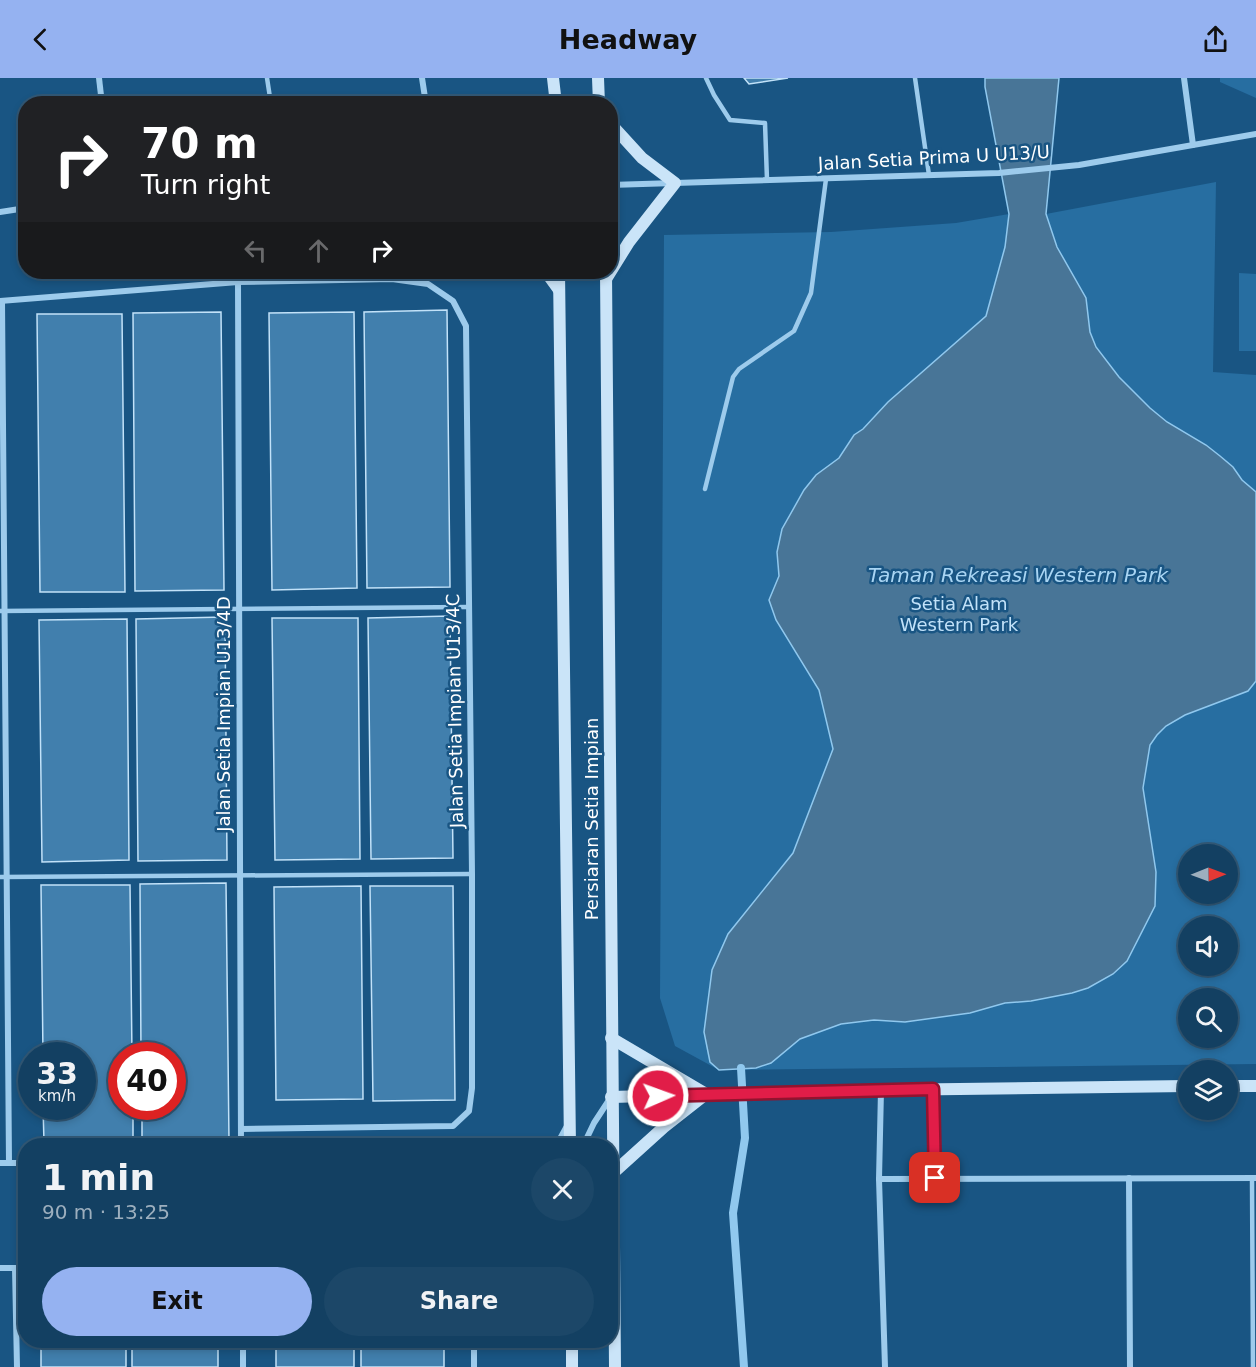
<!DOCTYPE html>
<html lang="en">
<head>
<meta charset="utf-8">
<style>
	:root { --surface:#134062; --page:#1c4768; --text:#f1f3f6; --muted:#9dafbe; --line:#325977; --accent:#95b2f1 }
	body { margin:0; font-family:"DejaVu Sans",sans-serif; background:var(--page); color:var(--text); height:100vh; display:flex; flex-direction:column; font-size:22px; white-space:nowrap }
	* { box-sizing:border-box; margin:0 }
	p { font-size:20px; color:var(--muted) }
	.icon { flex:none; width:33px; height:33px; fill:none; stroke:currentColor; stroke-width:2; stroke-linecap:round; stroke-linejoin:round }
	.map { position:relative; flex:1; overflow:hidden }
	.side { position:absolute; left:18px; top:1060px; width:600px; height:210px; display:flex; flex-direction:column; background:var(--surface); border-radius:24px; box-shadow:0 3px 9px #0003,0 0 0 2px var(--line) }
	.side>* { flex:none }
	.hud { position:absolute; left:18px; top:18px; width:600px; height:183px; border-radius:24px; box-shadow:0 3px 9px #0003,0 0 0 2px var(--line); background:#202124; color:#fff; overflow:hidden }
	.needle { width:39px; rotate:89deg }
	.controls { position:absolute; left:1178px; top:766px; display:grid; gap:12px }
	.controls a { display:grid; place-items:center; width:60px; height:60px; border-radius:50%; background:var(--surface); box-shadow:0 3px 9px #0003,0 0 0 2px var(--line); font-size:30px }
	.speed { position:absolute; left:18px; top:964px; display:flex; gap:12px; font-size:30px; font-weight:700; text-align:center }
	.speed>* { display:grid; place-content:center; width:78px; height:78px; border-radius:50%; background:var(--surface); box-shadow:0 3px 9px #0003,0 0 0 2px var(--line); line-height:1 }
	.speed small { font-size:15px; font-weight:400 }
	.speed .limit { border:9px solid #d22; background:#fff; color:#111 }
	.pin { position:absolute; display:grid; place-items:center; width:51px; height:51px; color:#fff; margin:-26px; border-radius:12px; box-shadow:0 3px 9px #0006 }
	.me { position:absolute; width:66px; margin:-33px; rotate:88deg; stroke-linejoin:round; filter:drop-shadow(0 0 4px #0008) }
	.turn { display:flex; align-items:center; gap:21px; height:126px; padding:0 24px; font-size:27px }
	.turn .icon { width:78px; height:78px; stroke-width:2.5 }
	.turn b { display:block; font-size:42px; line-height:51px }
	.lanes { display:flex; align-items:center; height:57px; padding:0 24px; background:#0003; justify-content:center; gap:30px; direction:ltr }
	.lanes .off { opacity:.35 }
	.round { display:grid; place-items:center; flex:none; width:63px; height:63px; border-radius:32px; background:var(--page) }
	.overview { display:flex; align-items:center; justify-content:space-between; height:102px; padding:0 24px }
	h1 { font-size:36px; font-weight:700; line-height:45px }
	.button { display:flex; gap:12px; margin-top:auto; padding:12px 24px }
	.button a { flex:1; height:69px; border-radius:36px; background:var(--accent); color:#111; font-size:24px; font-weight:700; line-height:69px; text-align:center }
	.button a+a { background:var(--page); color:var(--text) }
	header { display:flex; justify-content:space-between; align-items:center; height:78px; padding:0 24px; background:var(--accent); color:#111; font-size:27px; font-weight:700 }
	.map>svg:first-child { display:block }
	.green { fill:#276ea1; fill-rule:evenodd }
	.water { fill:#487597; stroke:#90c8ee; stroke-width:1.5 }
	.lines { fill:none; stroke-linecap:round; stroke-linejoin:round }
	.stream { stroke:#90c8ee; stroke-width:8 }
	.building { fill:#417fad; stroke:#c2e2f9; stroke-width:1.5 }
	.lane { stroke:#9dcbec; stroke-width:4.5 }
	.street { stroke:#9dcbec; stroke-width:6 }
	.secondary { stroke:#cae4f8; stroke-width:12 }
	.route-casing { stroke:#92132f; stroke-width:15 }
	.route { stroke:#e11d48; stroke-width:10 }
	.labels { text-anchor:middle; stroke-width:5; stroke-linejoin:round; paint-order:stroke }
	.street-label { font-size:18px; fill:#fff; stroke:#195583 }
	.park-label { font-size:18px; fill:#c2e2f9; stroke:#195583 }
	.water-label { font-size:20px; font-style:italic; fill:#a9d5f3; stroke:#195583 }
</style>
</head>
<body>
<header><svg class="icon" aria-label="back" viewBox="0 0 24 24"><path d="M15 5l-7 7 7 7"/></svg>Headway<svg class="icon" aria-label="share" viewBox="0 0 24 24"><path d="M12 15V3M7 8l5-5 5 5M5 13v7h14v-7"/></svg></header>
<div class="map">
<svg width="1256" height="1289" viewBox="0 0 1256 1289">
	<rect width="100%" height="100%" fill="#195583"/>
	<g class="green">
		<polygon points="1220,0 1256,0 1256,20 1220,4"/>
		<path d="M1216,104L1213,294L1256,297V986L719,992L675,968L660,920L664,157L831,154L956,145L1009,136H1046ZM1188,777H1227V816H1188ZM1188,849H1227V888H1188ZM1188,921H1227V960H1188Z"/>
		<polygon points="1239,195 1256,196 1256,273 1239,273"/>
	</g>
	<polygon class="water" points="985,0 1059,0 1046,136 1057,169 1086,220 1090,254 1096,269 1119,299 1150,330 1167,344 1206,367 1220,378 1233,389 1242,402 1256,414 1256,603 1248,613 1185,637 1166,648 1157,657 1150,667 1143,710 1156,794 1155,828 1127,883 1113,896 1088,910 1072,915 1031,923 1005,925 970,935 905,944 874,942 841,946 800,961 771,985 756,990 719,992 710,984 704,954 712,892 728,856 793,775 833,671 819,612 776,542 769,522 779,498 777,474 782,451 804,412 816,397 839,380 854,357 863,351 888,324 986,238 1005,169 1009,136 985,9"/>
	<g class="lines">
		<polyline class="stream" points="741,990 745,1060 733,1135 744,1289"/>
	</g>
	<g class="building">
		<polygon points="744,0 788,0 749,6"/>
		<polygon points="447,232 450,509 367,510 364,234"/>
		<polygon points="221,234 224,512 135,513 133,235"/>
		<polygon points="354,234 357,510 272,512 269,235"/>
		<polygon points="37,236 122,236 125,514 40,514"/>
		<polygon points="450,538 453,780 371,781 368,540"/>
		<polygon points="225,539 227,782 138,783 136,541"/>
		<polygon points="272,540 358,540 360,781 275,782"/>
		<polygon points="127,541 129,782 42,784 39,542"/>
		<polygon points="226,805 229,1062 142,1063 142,1029 172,1029 172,978 141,978 140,806"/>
		<polygon points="41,807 130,807 132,978 122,978 122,1029 133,1029 133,1063 44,1064 43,1029 82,1029 82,978 43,978"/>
		<polygon points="361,808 363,1021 276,1022 274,809"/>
		<polygon points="370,808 453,808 455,1022 373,1023"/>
		<rect x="41" y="1263" width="85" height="26"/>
		<rect x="132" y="1263" width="86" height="26"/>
		<rect x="276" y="1263" width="78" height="26"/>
		<rect x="361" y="1263" width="83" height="26"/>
	</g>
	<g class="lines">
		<g class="lane">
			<polyline points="267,0 271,26"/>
			<polyline points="706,0 714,17 730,42 765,45 767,102"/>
			<polyline points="915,0 929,97"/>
			<polyline points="705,411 733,299 739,291 794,253 811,215 826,101"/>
			<polyline points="0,533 468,529"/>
			<polyline points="0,799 472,796"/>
			<polyline points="1252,1100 1253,1289"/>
		</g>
		<g class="street">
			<polyline points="99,0 102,26"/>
			<polyline points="422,0 426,26"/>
			<polyline points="1184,0 1193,67"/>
			<polyline points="610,107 999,95 1079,87 1256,56"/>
			<polyline points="0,134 26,130"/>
			<polyline points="238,204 241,1068"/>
			<polyline points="0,223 238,204 392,201 428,206 453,223 466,248 472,796 472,1010 469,1033 453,1048 241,1051"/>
			<polyline points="2,223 9,1085"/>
			<polyline points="881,1012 879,1101 885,1289"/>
			<polyline points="933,1012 935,1100"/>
			<polyline points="556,1068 567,1048"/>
			<polyline points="583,1068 594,1045 611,1019"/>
			<polyline points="0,1085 26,1085"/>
			<polyline points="1129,1100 1130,1289"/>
			<polyline points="879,1101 1256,1100"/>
			<polyline points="0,1190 26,1190"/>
			<polyline points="15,1190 17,1289"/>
			<polyline points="243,1263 243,1289"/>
			<polyline points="474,1263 474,1289"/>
		</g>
		<g class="secondary">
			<polyline points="553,0 556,26"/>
			<polyline points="598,0 599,26"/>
			<polyline points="546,194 559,212"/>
			<polyline points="559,194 570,1068"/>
			<polyline points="606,194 615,1289"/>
			<polyline points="606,201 629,164 675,105 642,80 610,45"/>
			<polyline points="611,960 706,1016"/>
			<polyline points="1227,1008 1256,1008"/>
			<polyline points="611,1019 881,1012 1188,1008"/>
			<polyline points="612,1096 664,1049 706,1016"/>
			<polyline points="572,1263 572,1289"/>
		</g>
	</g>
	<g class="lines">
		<g class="route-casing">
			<polyline id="route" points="658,1018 933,1011 935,1100"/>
		</g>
		<use href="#route" class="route"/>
	</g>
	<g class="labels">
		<g class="street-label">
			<text transform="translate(934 80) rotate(-3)" y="6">Jalan Setia Prima U U13/U</text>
			<text transform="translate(455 633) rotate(-91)" y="6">Jalan Setia Impian U13/4C</text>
			<text transform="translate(224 636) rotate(-90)" y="6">Jalan Setia Impian U13/4D</text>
			<text transform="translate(592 741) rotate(-90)" y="6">Persiaran Setia Impian</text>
		</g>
		<g class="park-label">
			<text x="959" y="532">Setia Alam<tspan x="959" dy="21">Western Park</tspan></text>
		</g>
		<g class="water-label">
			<text x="1018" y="504">Taman Rekreasi Western Park</text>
		</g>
	</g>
</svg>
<div class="controls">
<a><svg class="needle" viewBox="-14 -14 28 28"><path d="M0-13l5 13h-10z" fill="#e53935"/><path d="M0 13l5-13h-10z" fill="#9dafbe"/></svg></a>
<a><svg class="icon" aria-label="sound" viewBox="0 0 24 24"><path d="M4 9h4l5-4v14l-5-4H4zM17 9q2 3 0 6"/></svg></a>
<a><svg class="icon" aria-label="search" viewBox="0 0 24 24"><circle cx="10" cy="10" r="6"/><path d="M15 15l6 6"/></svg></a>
<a><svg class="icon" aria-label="layers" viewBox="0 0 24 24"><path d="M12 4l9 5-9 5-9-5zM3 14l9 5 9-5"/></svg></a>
</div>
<div class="speed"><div>33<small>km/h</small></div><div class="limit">40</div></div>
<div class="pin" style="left:935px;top:1100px;background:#d93025"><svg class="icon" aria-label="arrive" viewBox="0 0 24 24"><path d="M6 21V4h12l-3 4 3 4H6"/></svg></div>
<svg class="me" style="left:658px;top:1018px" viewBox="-20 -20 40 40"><circle r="17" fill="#e11d48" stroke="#fff" stroke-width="3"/><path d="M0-11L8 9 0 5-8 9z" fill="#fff"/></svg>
<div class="hud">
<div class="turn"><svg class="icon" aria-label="right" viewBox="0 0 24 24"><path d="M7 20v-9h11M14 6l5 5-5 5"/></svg><div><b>70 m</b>Turn right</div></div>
<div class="lanes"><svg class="icon off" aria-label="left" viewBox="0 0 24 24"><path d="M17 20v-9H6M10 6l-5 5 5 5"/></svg><svg class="icon off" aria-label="ahead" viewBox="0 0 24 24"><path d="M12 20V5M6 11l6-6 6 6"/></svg><svg class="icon" aria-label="right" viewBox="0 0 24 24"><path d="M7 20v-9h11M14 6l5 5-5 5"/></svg></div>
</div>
<section class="side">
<div class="overview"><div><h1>1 min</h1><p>90 m · 13:25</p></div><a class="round"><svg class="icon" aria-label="close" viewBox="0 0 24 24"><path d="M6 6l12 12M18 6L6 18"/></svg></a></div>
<div class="button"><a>Exit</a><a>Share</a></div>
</section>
</div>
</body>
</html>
